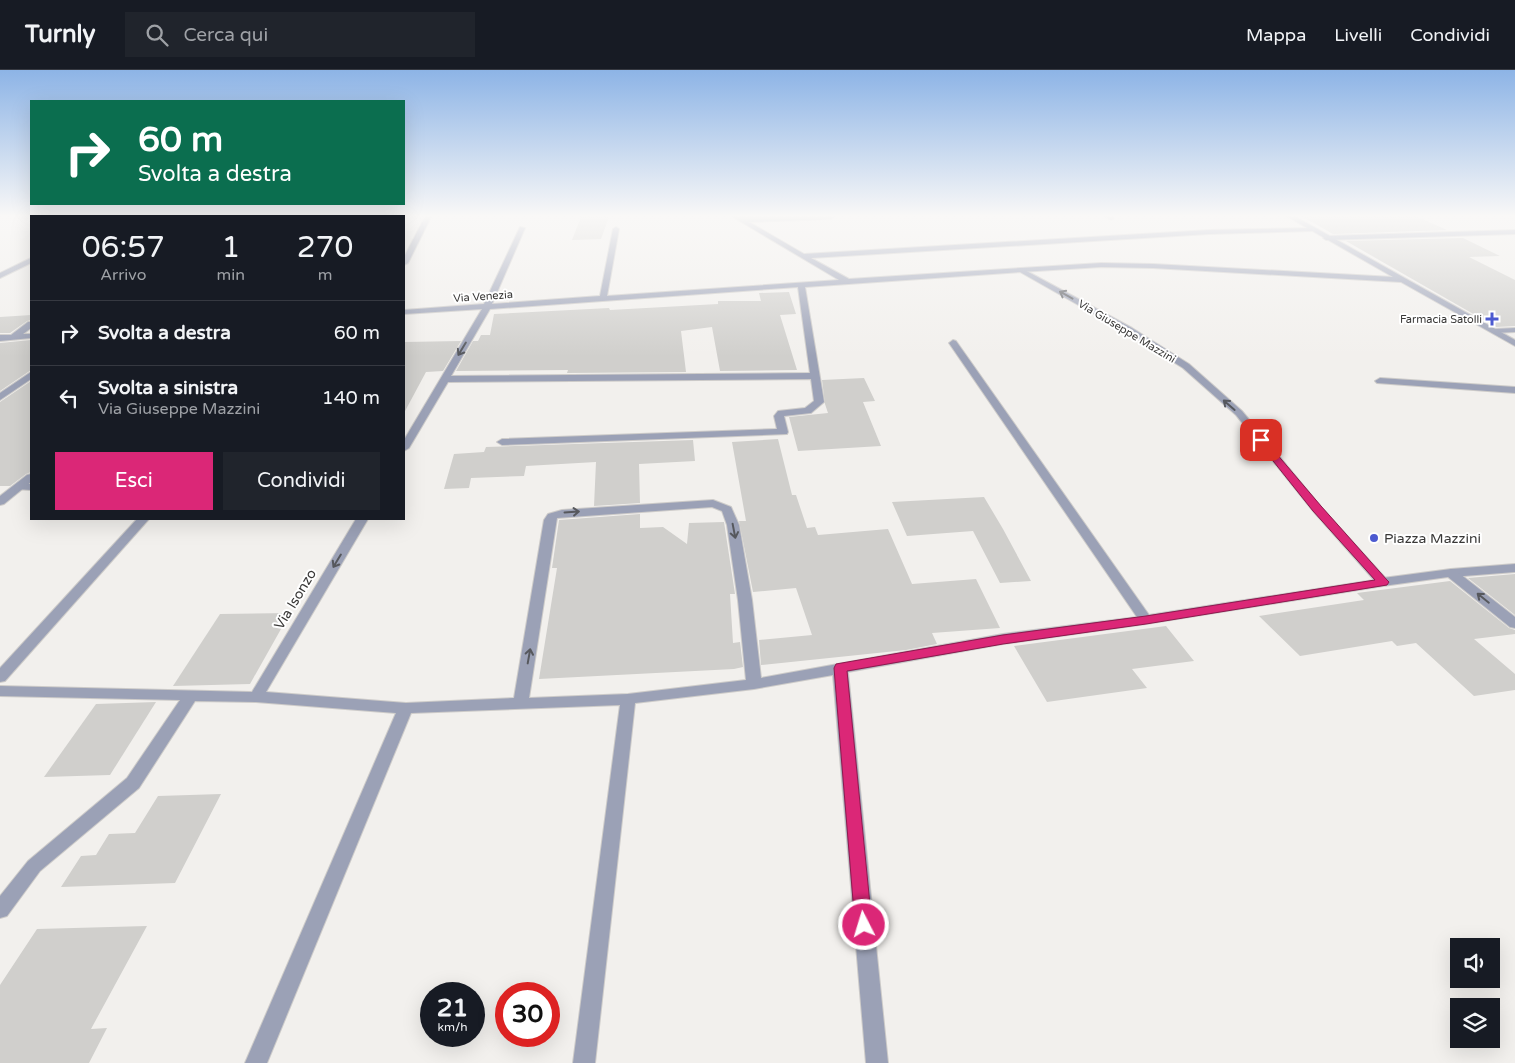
<!DOCTYPE html>
<html lang="it">
<head>
<meta charset="utf-8">
<style>
	:root { --surface:#171b24; --page:#20242c; --text:#f1f3f6; --muted:#9ea1a6; --line:#363941; --accent:#db2777 }
	body { margin:0; font-family:"Varela Round",sans-serif; background:var(--page); color:var(--text); height:100vh; display:flex; flex-direction:column; font-size:19px; white-space:nowrap }
	* { box-sizing:border-box; margin:0 }
	p { font-size:16px; color:var(--muted) }
	.icon { flex:none; width:28px; height:28px; fill:none; stroke:currentColor; stroke-width:2; stroke-linecap:round; stroke-linejoin:round }
	.map { position:relative; flex:1; overflow:hidden }
	.details { position:absolute; left:30px; top:145px; width:375px; height:305px; display:flex; flex-direction:column; background:var(--surface); border-radius:0px; box-shadow:0 5px 20px #0002 }
	.details>* { flex:none }
	.banner { position:absolute; left:30px; top:30px; width:375px; height:105px; border-radius:0px; box-shadow:0 5px 20px #0002; background:#0b6e4f; color:#fff; overflow:hidden }
	.controls { position:absolute; left:1450px; top:868px; display:grid; gap:10px }
	.controls a { display:grid; place-items:center; width:50px; height:50px; border-radius:0px; background:var(--surface); box-shadow:0 5px 20px #0002; font-size:25px }
	.speed { position:absolute; left:420px; top:912px; display:flex; gap:10px; font-size:25px; font-weight:700; text-align:center }
	.speed>* { display:grid; place-content:center; width:65px; height:65px; border-radius:50%; background:var(--surface); box-shadow:0 5px 20px #0002; line-height:1 }
	.speed small { font-size:12px; font-weight:400 }
	.speed .limit { border:8px solid #d22; background:#fff; color:#111 }
	.pin { position:absolute; display:grid; place-items:center; width:42px; height:42px; color:#fff; margin:-21px; border-radius:10px; box-shadow:0 2px 8px #0006 }
	.me { position:absolute; width:55px; margin:-28px; rotate:355deg; stroke-linejoin:round; filter:drop-shadow(0 0 4px #0008) }
	.turn { display:flex; align-items:center; gap:18px; height:105px; padding:0 25px; font-size:22px }
	.turn .icon { width:65px; height:65px; stroke-width:2.5 }
	.turn b { display:block; font-size:35px; line-height:42px }
	.eta { display:flex; justify-content:space-evenly; align-items:center; height:85px; text-align:center }
	.eta b { font-size:30px; font-weight:600; line-height:35px }
	.action { display:flex; gap:10px; margin-top:auto; padding:10px 25px }
	.action a { flex:1; height:58px; border-radius:0px; background:var(--accent); color:#fff; font-size:20px; font-weight:600; line-height:58px; text-align:center }
	.action a+a { background:var(--page); color:var(--text) }
	ul { padding:0; list-style:none }
	li { display:flex; align-items:center; gap:15px; height:65px; padding:0 25px; border-top:1px solid var(--line) }
	li div { flex:1 }
	li b { display:block; font-size:19px }
	li em { font-style:normal }
	header { display:flex; align-items:center; gap:30px; box-sizing:border-box; height:70px; padding:0 25px; background:var(--surface); border-bottom:1px solid var(--line) }
	header strong { font-size:24px }
	nav { display:flex; gap:28px; margin-inline-start:auto; font-size:18px }
	.search { width:350px; height:45px; background:var(--page); display:flex; align-items:center; gap:12px; box-sizing:border-box; padding:0 18px; border-radius:0px; color:var(--muted); font-size:19px }
	.map>svg:first-child { display:block }
	.building { fill:#d0cfcc }
	.lines { fill:none; stroke-linecap:round; stroke-linejoin:round }
	.service-casing { stroke:#cdcbc9; stroke-width:2 }
	.minor-casing { stroke:#cdcbc9; stroke-width:2 }
	.tertiary-casing { stroke:#cdcbc9; stroke-width:2 }
	.service { fill:#9ba1b6; fill-rule:evenodd }
	.minor { fill:#9ba1b6; fill-rule:evenodd }
	.tertiary { fill:#9ba1b6; fill-rule:evenodd }
	.oneway { stroke:#56585d }
	.route { fill:#db2777; stroke:#8e194d }
	.poi-dot { fill:#4c5ad0; stroke:#fff; stroke-width:2 }
	.labels { text-anchor:middle; stroke-width:4; stroke-linejoin:round; paint-order:stroke }
	.far-street-label { font-size:11px; fill:#393837; stroke:#fff }
	.far-poi-label { font-size:11px; fill:#393837; stroke:#fff; text-anchor:end }
	.poi-label { font-size:14px; fill:#393837; stroke:#fff; text-anchor:start }
	.street-label { font-size:14px; fill:#393837; stroke:#fff }
</style>
</head>
<body>
<header>
<strong>Turnly</strong>
<div class="search"><svg class="icon" aria-label="search" viewBox="0 0 24 24"><circle cx="10" cy="10" r="6"/><path d="M15 15l6 6"/></svg>Cerca qui</div>
<nav><a>Mappa</a><a>Livelli</a><a>Condividi</a></nav>
</header>
<div class="map">
<svg width="1515" height="993" viewBox="0 0 1515 993">
	<rect width="100%" height="100%" fill="#f2f0ed"/>
	<g class="building">
		<polygon points="581,147 609,147 601,169 572,170"/>
		<polygon points="1303,147 1418,147 1447,160 1333,164"/>
		<polygon points="1463,168 1500,186 1469,187 1515,210 1515,256 1496,257 1346,171"/>
		<polygon points="789,222 796,244 780,245 797,300 720,301 712,257 681,261 686,302 567,303 568,300 456,301 473,271 478,271 481,265 490,265 494,244 609,238 610,240 718,234 718,231 761,231 759,223"/>
		<polygon points="31,245 31,250 27,251 10,263 0,263 0,247"/>
		<polygon points="31,270 31,300 0,321 0,273"/>
		<polygon points="461,271 443,301 426,302 404,343 404,272"/>
		<polygon points="864,308 875,331 863,332 881,376 798,381 789,347 828,343 825,334 822,310"/>
		<polygon points="31,311 31,402 26,404 10,416 0,416 0,332"/>
		<polygon points="778,369 792,425 796,425 807,458 815,457 818,465 888,459 912,514 976,509 1000,558 932,563 937,574 906,580 761,595 759,570 812,565 796,518 753,522 739,451 746,451 732,372"/>
		<polygon points="693,370 695,391 639,394 640,433 594,436 596,392 526,396 524,406 471,408 469,418 444,419 454,384 484,382 486,377"/>
		<polygon points="984,427 1003,459 1031,511 1000,513 973,461 907,466 892,432"/>
		<polygon points="640,444 640,458 663,457 687,474 689,453 724,452 735,524 730,524 733,573 740,572 743,597 734,599 539,609 557,498 552,498 559,450"/>
		<polygon points="1515,504 1515,545 1468,508"/>
		<polygon points="1450,511 1509,558 1515,560 1515,564 1474,569 1515,604 1515,620 1474,626 1416,573 1397,576 1392,571 1300,586 1259,546 1364,530 1357,523"/>
		<polygon points="290,543 250,614 173,616 220,544"/>
		<polygon points="1166,556 1194,591 1132,599 1147,618 1047,632 1014,576"/>
		<polygon points="156,632 110,705 44,707 96,634"/>
		<polygon points="221,724 175,813 61,817 81,786 96,785 109,764 135,763 158,726"/>
		<polygon points="147,856 91,959 107,958 89,993 0,993 0,915 37,859"/>
	</g>
	<g class="lines">
		<g class="service-casing">
			<g id="service">
				<polygon points="19,414 31,414 31,420 15,419 13,417 15,415"/>
				<polygon points="137,449 149,449 5,611 0,612 0,598"/>
			</g>
		</g>
		<g class="minor-casing">
			<g id="minor">
				<polygon points="425,147 431,147 408,193 404,195 404,187"/>
				<path d="M733,147H834L831,149L749,152L804,184L1209,160L1314,158V160L1312,161L1209,164L811,188L849,209L1021,198L1132,258L1189,294L1242,341L1321,437L1389,512L1383,516L1146,554L1003,574L848,602L888,993H866L833,605L754,619L635,633L595,993H573L620,635L411,643L267,993H245L396,643L256,632L195,631L139,718L40,801L7,846L0,848V826L28,791L127,708L180,630L0,626V616L252,622L356,449H368L266,622L406,633L514,628L544,450L548,444L562,440L713,430L731,437L739,455L752,530L761,608L1003,564L1137,547L949,273L953,270L956,271L1149,545L1374,510L1313,441L1236,345L1183,298L1126,262L1020,202L805,217L824,332L811,343L784,346L788,362L787,364L502,375L497,372L502,369L777,359L774,346L778,341L805,338L814,331L811,309L448,312L409,378L404,381V370L482,239L404,244V240L484,234L520,157L525,158L492,234L600,226L613,159L616,157L619,159L607,226L839,210ZM798,217L810,303L451,306L490,239ZM712,437L722,441L727,455L738,530L746,610L628,624L529,628L557,448Z"/>
				<polygon points="1106,147 1113,147 1114,148 1111,150"/>
				<polygon points="1515,160 1515,164 1326,170 1323,168 1326,166"/>
				<polygon points="31,188 31,193 0,208 0,203"/>
				<polygon points="28,252 31,252 31,258 23,264 31,264 31,268 0,271 0,265 11,265"/>
				<polygon points="1515,258 1515,262 1494,263 1490,261 1494,259"/>
				<polygon points="31,302 31,309 0,330 0,323"/>
				<polygon points="1380,308 1515,317 1515,323 1377,313 1375,311"/>
				<polygon points="31,404 31,412 4,434 0,435 0,426 27,405"/>
				<polygon points="1515,494 1515,502 1451,507 1445,503 1451,499"/>
			</g>
		</g>
		<g class="tertiary-casing">
			<g id="tertiary">
				<polygon points="1288,147 1296,147 1515,270 1515,276 1401,212 1153,198 1101,197 1021,202 1017,200 1021,198 1101,193 1153,194 1393,207"/>
				<polygon points="1451,499 1455,500 1515,547 1515,558 1510,557 1448,507 1383,516 1377,512 1383,508"/>
			</g>
		</g>
		<use href="#service" class="service"/>
		<use href="#minor" class="minor"/>
		<use href="#tertiary" class="tertiary"/>
	</g>
	<defs><path id="oneway-shaft" d="M-6 0H5M1.5-3L5.5 0L1.5 3" fill="none" stroke-width="1.6" stroke-linecap="round" stroke-linejoin="round" transform="scale(1.25)"/></defs>
	<g class="oneway">
		<use href="#oneway-shaft" transform="translate(1066 225) rotate(-151)"/>
		<use href="#oneway-shaft" transform="translate(462 279) rotate(121)"/>
		<use href="#oneway-shaft" transform="translate(1229 335) rotate(-139)"/>
		<use href="#oneway-shaft" transform="translate(572 442) rotate(-4)"/>
		<use href="#oneway-shaft" transform="translate(734 461) rotate(79)"/>
		<use href="#oneway-shaft" transform="translate(337 491) rotate(121)"/>
		<use href="#oneway-shaft" transform="translate(1483 528) rotate(-141)"/>
		<use href="#oneway-shaft" transform="translate(529 586) rotate(-80)"/>
	</g>
	<linearGradient id="sky" x2="0" y2="1"><stop stop-color="#8db4e6"/><stop offset="0.51" stop-color="#f9f8f7"/><stop offset="1" stop-color="#f9f8f7" stop-opacity="0"/></linearGradient>
	<rect width="1515" height="286" fill="url(#sky)"/>
	<polygon class="route" points="1261,368 1264,369 1321,436 1387,510 1389,512 1387,515 1146,554 1003,574 847,601 872,855 870,860 864,862 858,860 855,855 834,598 836,594 1003,565 1146,546 1375,510 1313,441 1258,372 1256,370"/>
	<g class="poi-dot">
		<path d="M1489.5 241.5h5v5h5v5h-5v5h-5v-5h-5v-5h5z"/>
		<circle cx="1374" cy="468" r="5"/>
	</g>
	<g class="labels">
		<g class="far-street-label">
			<text transform="translate(483 226) rotate(-4)" y="4">Via Venezia</text>
			<text transform="translate(1127 261) rotate(31)" y="4">Via Giuseppe Mazzini</text>
		</g>
		<g class="far-poi-label">
			<text x="1482" y="253">Farmacia Satolli</text>
		</g>
		<g class="poi-label">
			<text x="1384" y="473">Piazza Mazzini</text>
		</g>
		<g class="street-label">
			<text transform="translate(295 529) rotate(-59)" y="5">Via Isonzo</text>
		</g>
	</g>
</svg>
<div class="controls">
<a><svg class="icon" aria-label="sound" viewBox="0 0 24 24"><path d="M4 9h4l5-4v14l-5-4H4zM17 9q2 3 0 6"/></svg></a>
<a><svg class="icon" aria-label="layers" viewBox="0 0 24 24"><path d="M12 4l9 5-9 5-9-5zM3 14l9 5 9-5"/></svg></a>
</div>
<div class="speed"><div>21<small>km/h</small></div><div class="limit">30</div></div>
<div class="pin" style="left:1261px;top:370px;background:#d93025"><svg class="icon" aria-label="arrive" viewBox="0 0 24 24"><path d="M6 21V4h12l-3 4 3 4H6"/></svg></div>
<svg class="me" style="left:864px;top:855px" viewBox="-20 -20 40 40"><circle r="17" fill="#db2777" stroke="#fff" stroke-width="3"/><path d="M0-11L8 9 0 5-8 9z" fill="#fff"/></svg>
<div class="banner">
<div class="turn"><svg class="icon" aria-label="right" viewBox="0 0 24 24"><path d="M7 20v-9h11M14 6l5 5-5 5"/></svg><div><b>60 m</b>Svolta a destra</div></div>
</div>
<section class="details">
<div class="eta">
<div><b>06:57</b><p>Arrivo</p></div>
<div><b>1</b><p>min</p></div>
<div><b>270</b><p>m</p></div>
</div>
<ul>
<li><svg class="icon" aria-label="right" viewBox="0 0 24 24"><path d="M7 20v-9h11M14 6l5 5-5 5"/></svg><div><b>Svolta a destra</b></div><em>60 m</em></li>
<li><svg class="icon" aria-label="left" viewBox="0 0 24 24"><path d="M17 20v-9H6M10 6l-5 5 5 5"/></svg><div><b>Svolta a sinistra</b><p>Via Giuseppe Mazzini</p></div><em>140 m</em></li>
</ul>
<div class="action"><a>Esci</a><a>Condividi</a></div>
</section>
</div>
</body>
</html>
